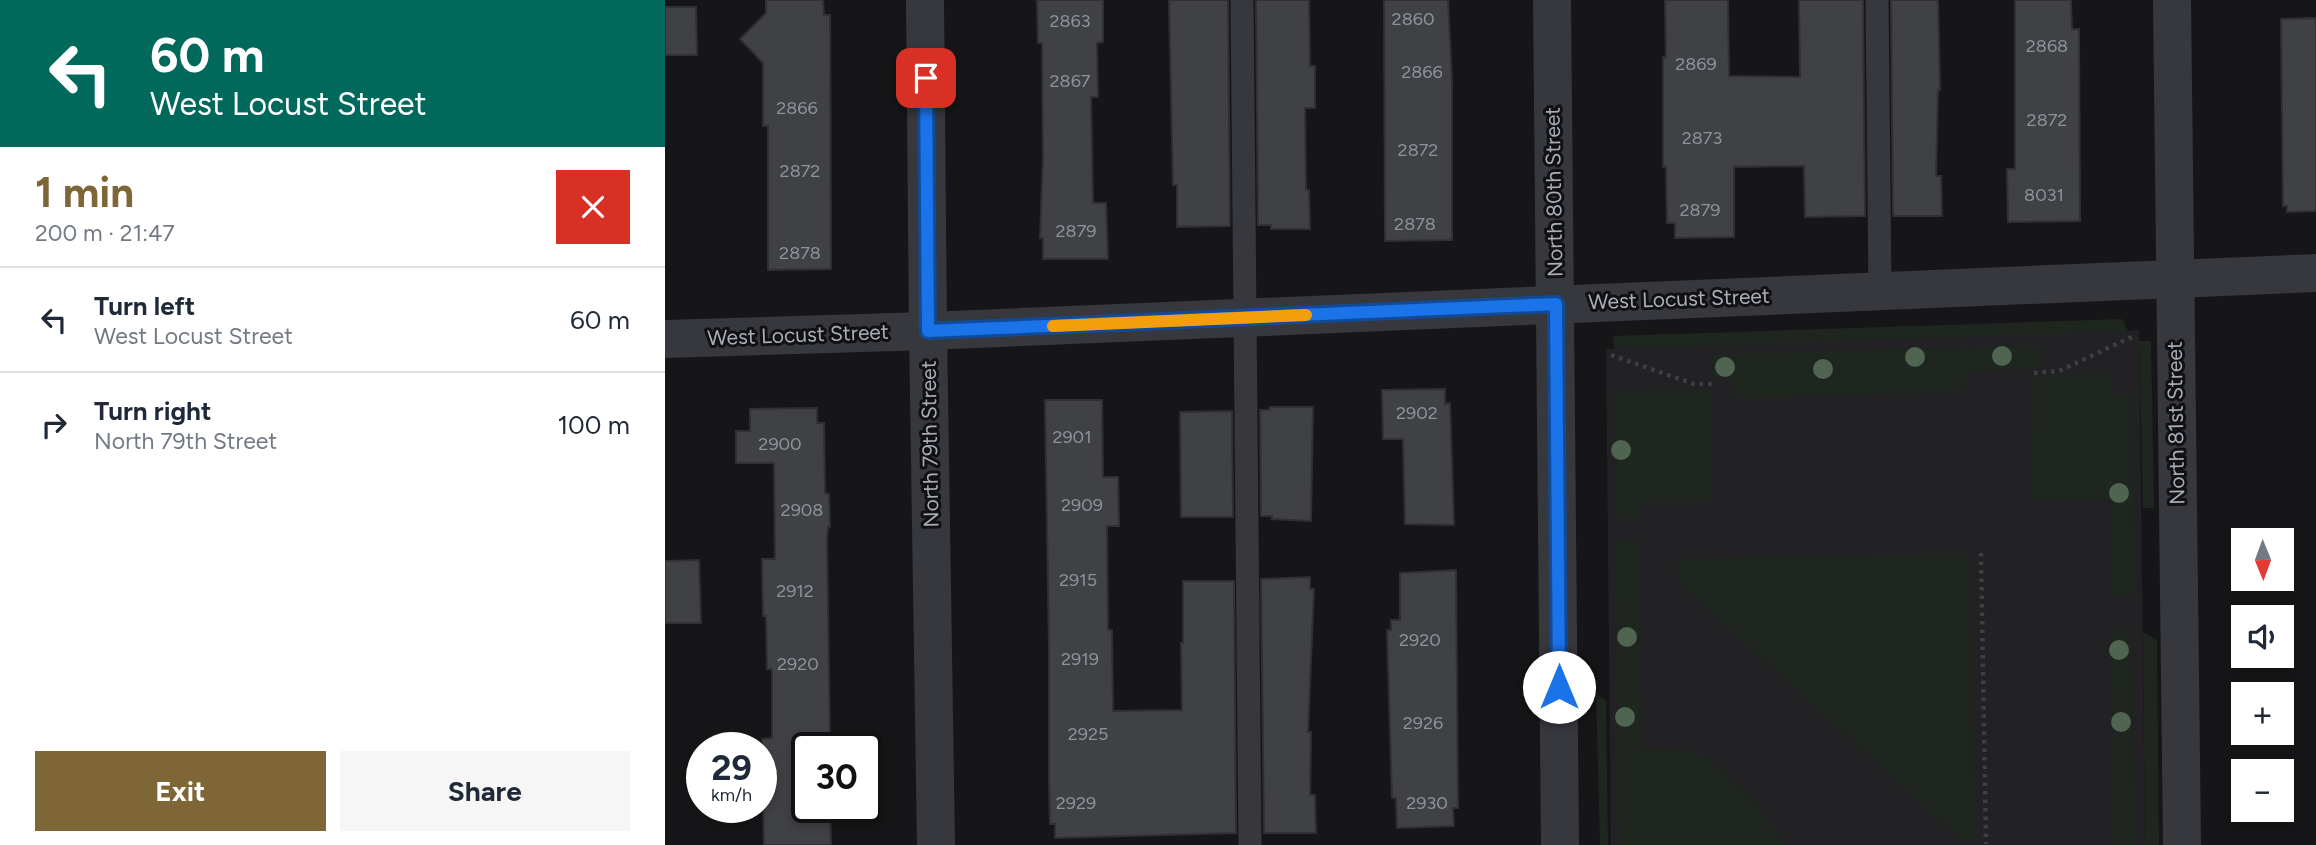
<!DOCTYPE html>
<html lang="en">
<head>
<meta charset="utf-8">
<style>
	:root { --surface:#fff; --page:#f6f6f7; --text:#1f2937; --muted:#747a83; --line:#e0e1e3; --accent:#7e6636 }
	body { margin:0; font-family:Figtree,sans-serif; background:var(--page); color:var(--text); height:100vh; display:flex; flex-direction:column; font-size:26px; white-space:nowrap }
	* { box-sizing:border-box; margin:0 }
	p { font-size:23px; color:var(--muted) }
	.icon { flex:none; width:38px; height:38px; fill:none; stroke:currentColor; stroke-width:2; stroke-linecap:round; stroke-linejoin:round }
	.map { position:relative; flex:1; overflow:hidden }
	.sheet { display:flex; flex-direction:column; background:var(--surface); width:665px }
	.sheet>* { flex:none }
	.top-card { background:#00695c; color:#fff; overflow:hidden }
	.needle { width:46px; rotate:179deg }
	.tools { position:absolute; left:1566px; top:528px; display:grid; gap:14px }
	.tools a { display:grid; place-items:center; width:63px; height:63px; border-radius:0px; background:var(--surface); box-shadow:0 4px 10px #0003; font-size:35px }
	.speed { position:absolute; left:21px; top:732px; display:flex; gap:14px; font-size:35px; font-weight:700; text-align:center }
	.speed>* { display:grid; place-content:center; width:91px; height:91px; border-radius:50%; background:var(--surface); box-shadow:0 4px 10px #0003; line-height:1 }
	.speed small { font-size:18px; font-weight:400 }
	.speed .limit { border:4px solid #111; border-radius:10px; background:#fff; color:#111 }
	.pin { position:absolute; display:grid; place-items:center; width:60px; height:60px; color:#fff; margin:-30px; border-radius:14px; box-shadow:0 4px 10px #0006 }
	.me { position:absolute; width:77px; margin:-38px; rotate:0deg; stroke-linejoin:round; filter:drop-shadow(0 0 5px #0008) }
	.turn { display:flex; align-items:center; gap:24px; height:147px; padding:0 35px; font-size:32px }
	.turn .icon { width:91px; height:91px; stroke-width:2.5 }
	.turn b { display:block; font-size:49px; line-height:60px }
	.round { display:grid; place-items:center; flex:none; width:74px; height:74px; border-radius:0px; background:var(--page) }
	.head { display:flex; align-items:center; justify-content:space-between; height:119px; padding:0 35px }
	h1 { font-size:42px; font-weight:700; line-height:52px; color:var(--accent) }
	.primary-button { display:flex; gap:14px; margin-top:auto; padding:14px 35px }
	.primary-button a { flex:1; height:80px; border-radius:0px; background:var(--accent); color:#fff; font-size:28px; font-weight:700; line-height:80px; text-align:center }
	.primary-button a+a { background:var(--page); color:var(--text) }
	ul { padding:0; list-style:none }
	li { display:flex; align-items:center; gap:21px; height:105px; padding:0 35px; border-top:2px solid var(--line) }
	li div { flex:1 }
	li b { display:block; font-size:26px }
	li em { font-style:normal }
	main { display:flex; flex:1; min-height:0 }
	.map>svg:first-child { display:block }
	.built { fill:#222225 }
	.green { fill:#1e261f }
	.building { fill:#404145; stroke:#303034; stroke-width:2 }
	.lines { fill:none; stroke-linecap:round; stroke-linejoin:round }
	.path { stroke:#3d3f44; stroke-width:4.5; stroke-dasharray:3.5 5; stroke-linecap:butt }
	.service { stroke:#37383d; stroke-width:23 }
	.minor { stroke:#37383d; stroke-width:38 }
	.tree { fill:#506452 }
	.route-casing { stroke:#114b97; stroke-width:18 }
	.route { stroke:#1a73e8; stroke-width:12 }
	.slow { stroke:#f59e0b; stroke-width:12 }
	.labels { text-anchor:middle; stroke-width:6; stroke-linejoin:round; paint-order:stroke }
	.number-label { font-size:18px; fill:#8e929b }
	.street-label { font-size:21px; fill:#a8adb8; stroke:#111113 }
</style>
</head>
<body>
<main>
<section class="sheet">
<div class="top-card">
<div class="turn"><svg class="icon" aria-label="left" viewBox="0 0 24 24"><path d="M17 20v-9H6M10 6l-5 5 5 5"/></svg><div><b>60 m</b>West Locust Street</div></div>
</div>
<div class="head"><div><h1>1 min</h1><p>200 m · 21:47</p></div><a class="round" style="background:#d93025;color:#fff"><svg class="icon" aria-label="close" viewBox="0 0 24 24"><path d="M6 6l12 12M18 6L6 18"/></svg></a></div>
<ul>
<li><svg class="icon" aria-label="left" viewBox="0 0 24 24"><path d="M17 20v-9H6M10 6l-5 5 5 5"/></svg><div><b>Turn left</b><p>West Locust Street</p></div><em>60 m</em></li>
<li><svg class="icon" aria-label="right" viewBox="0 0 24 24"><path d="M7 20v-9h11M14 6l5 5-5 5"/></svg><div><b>Turn right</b><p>North 79th Street</p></div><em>100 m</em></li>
</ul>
<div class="primary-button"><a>Exit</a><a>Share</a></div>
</section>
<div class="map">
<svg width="1651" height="845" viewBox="0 0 1651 845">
	<rect width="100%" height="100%" fill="#161618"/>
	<polygon class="built" points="1474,330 1480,845 946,845 941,349"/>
	<g class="green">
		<polygon points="1457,319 1463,331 949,349 948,336"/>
		<polygon points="1474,341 1486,341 1489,508 1478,508"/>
		<polygon points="1379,345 1379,366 1371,369 1302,371 1300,391 1067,399 1067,376 1048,376 1047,355"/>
		<polygon points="1446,375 1447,394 1466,395 1469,596 1447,597 1446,500 1367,501 1368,377"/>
		<polygon points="1046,390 1047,502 974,503 974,518 951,519 949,393"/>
		<polygon points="975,540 978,750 1014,750 1042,756 1091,803 1121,845 954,845 951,541"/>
		<polygon points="1304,553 1309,840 1296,840 1014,583 1013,559"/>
		<polygon points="1457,628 1465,629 1469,845 1449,845 1447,635"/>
		<polygon points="1478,632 1492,640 1494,845 1480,845"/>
		<polygon points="931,694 941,700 943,845 935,845"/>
	</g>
	<g class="building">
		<polygon points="101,0 158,0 159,15 165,15 166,269 103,270 103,126 98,126 98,63 75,39 101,13"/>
		<polygon points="372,0 438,0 438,42 432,43 433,97 426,97 428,203 441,203 443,259 378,259 378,238 375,238 378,158 377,43 373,43"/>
		<polygon points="504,0 563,0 565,226 512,227 512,185 508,185"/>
		<polygon points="591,0 644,0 645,66 650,66 650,108 640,108 641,190 644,190 645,229 606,229 606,225 593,225"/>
		<polygon points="719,0 783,0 787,82 787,240 720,241"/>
		<polygon points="1000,0 1063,0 1064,76 1135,77 1134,0 1198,0 1200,216 1140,217 1139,166 1069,167 1069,237 1010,238 1010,223 1002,223 1001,167 998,167 998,57 1001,57"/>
		<polygon points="1226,0 1273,0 1275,90 1273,90 1271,176 1276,176 1277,216 1228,216"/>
		<polygon points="1350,0 1406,0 1407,29 1414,29 1415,221 1343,222 1342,169 1350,169"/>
		<polygon points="0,7 31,7 32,55 0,55"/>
		<polygon points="1651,18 1651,211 1622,212 1622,206 1618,206 1616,19"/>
		<polygon points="780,389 780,404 785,403 789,525 740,524 738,439 718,439 717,390"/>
		<polygon points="380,400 437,400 438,477 453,477 454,526 442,526 443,630 447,630 448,711 517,710 516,643 518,643 518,581 569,581 571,833 390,838 390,824 385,824 384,783 384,650"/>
		<polygon points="605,407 648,407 646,521 607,519 607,516 596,516 595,410 605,410"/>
		<polygon points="152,408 152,423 159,423 160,493 164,494 165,527 163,527 162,541 165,747 142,747 142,807 165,807 166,845 99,845 97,739 107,738 107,669 102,669 101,616 98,616 97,559 110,559 109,463 71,463 71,431 85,431 85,409"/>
		<polygon points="567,411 568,517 516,517 515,412"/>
		<polygon points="34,560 36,623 0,623 0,561"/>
		<polygon points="791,570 793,808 788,808 789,826 732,828 731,798 727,798 722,630 726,630 726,620 735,620 735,573"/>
		<polygon points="645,577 645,589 649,589 643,732 646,732 645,795 650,795 651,833 599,833 596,579"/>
	</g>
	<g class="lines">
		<g class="path">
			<polyline points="946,355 1029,384 1047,384"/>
			<polyline points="1369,373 1394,371 1471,335"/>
			<polyline points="1316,553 1321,844"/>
		</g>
		<g class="service">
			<polyline points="577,0 585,845"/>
			<polyline points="1212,0 1215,291"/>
		</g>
		<g class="minor">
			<polyline points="260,0 263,331 271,845"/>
			<polyline points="887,0 895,845"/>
			<polyline points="1507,0 1517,845"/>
			<polyline points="0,339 263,331 1651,273"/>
		</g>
	</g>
	<g class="tree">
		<circle cx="1337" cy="356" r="10"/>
		<circle cx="1250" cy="357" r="10"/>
		<circle cx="1060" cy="367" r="10"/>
		<circle cx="1158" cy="369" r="10"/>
		<circle cx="956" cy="450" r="10"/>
		<circle cx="1454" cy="493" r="10"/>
		<circle cx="962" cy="637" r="10"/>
		<circle cx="1454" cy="650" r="10"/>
		<circle cx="960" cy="717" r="10"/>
		<circle cx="1456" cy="722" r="10"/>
	</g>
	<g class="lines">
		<g class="route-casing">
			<polyline id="route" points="261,78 263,331 891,304 894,687"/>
		</g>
		<use href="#route" class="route"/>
		<polyline class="slow" points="388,326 641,315"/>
	</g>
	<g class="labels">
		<g class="number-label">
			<text x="748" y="25">2860</text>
			<text x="405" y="27">2863</text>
			<text x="1382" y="52">2868</text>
			<text x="1031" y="70">2869</text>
			<text x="757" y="78">2866</text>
			<text x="405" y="87">2867</text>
			<text x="132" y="114">2866</text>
			<text x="1382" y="126">2872</text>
			<text x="1037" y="144">2873</text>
			<text x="753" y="156">2872</text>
			<text x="135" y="177">2872</text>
			<text x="1379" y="201">8031</text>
			<text x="1035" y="216">2879</text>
			<text x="750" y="230">2878</text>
			<text x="411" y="237">2879</text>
			<text x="135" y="259">2878</text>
			<text x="752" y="419">2902</text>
			<text x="407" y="443">2901</text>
			<text x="115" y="450">2900</text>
			<text x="417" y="511">2909</text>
			<text x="137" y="516">2908</text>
			<text x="413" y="586">2915</text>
			<text x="130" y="597">2912</text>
			<text x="755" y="646">2920</text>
			<text x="415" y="665">2919</text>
			<text x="133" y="670">2920</text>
			<text x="758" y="729">2926</text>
			<text x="423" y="740">2925</text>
			<text x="411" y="809">2929</text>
			<text x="762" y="809">2930</text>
		</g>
		<g class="street-label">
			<text transform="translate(889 192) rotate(-91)" y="7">North 80th Street</text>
			<text transform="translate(1014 299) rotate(-2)" y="7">West Locust Street</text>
			<text transform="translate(133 335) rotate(-2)" y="7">West Locust Street</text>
			<text transform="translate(1511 423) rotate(-91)" y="7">North 81st Street</text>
			<text transform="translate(265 444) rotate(-91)" y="7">North 79th Street</text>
		</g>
	</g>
</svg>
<div class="tools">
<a><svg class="needle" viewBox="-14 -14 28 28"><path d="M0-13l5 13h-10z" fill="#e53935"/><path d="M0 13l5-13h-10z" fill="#747a83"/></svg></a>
<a><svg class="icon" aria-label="sound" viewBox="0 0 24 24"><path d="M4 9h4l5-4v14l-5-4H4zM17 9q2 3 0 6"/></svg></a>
<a>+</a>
<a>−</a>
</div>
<div class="speed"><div>29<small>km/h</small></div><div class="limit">30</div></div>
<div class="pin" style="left:261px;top:78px;background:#d93025"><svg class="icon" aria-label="arrive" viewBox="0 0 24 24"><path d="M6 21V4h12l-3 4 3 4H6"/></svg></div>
<svg class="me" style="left:894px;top:687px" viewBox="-20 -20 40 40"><circle r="19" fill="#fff"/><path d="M0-13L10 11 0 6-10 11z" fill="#1a73e8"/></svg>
</div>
</main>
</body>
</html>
